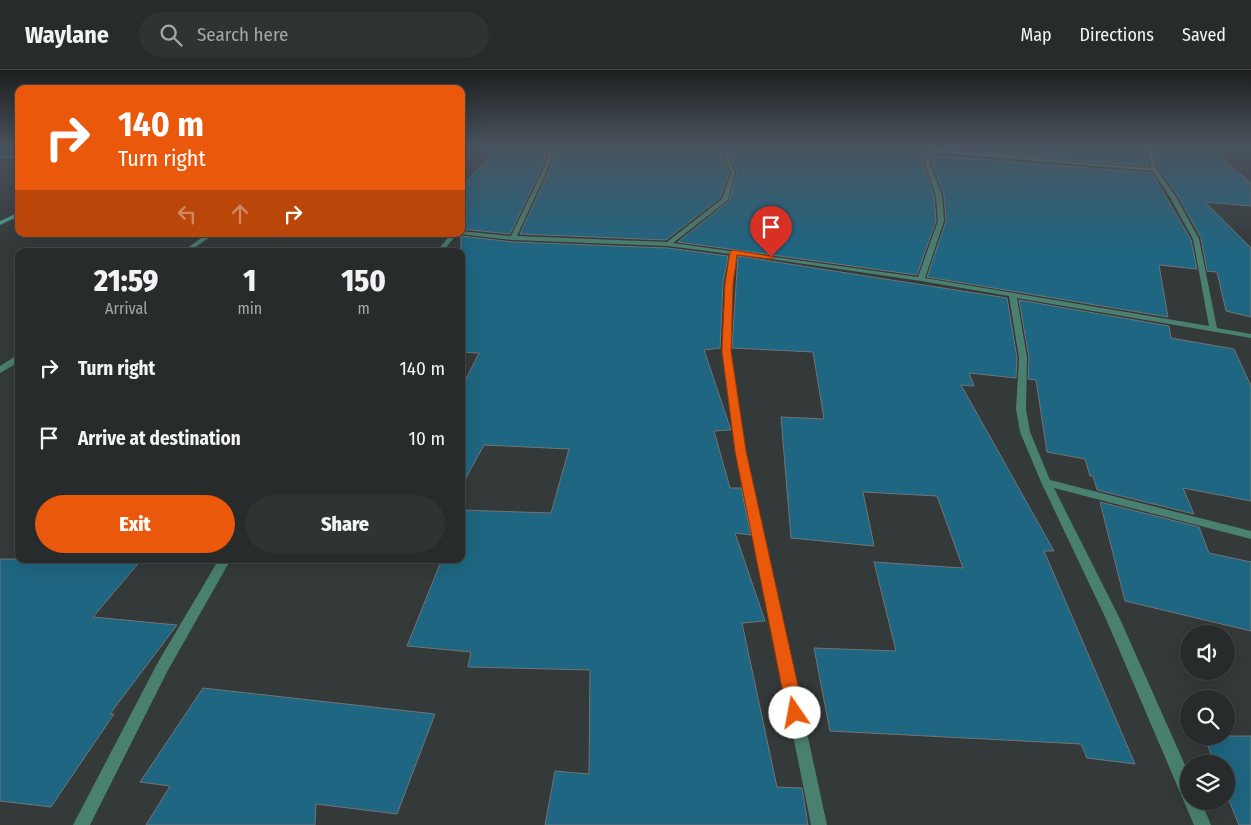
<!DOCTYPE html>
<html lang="en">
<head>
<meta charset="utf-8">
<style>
	:root { --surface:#272b2b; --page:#2f3333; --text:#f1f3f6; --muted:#a4a7a9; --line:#434747; --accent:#ea580c }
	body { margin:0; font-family:"Fira Sans Condensed",sans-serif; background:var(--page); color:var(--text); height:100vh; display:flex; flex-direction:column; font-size:19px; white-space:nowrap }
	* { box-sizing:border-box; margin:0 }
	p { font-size:16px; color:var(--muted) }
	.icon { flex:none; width:28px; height:28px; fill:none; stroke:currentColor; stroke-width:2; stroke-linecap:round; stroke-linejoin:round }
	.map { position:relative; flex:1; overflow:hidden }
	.side { position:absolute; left:15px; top:178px; width:450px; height:315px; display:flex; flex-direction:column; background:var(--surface); border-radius:10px; box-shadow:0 5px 20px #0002,0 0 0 1px var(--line) }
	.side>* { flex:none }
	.guide { position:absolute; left:15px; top:15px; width:450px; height:152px; border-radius:10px; box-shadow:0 5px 20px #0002,0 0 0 1px var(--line); background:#ea580c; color:#fff; overflow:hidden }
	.buttons { position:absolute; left:1180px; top:555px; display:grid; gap:10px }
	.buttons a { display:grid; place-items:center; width:55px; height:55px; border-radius:50%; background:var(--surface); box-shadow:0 5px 20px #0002,0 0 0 1px var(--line); font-size:25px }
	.pin { position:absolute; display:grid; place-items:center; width:42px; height:42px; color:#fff; margin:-51px -21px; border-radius:50% 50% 50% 0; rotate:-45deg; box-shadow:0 0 5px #0007 }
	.pin .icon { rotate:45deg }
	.me { position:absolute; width:55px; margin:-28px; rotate:348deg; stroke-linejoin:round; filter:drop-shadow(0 0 4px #0008) }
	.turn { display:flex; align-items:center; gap:18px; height:105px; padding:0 20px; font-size:22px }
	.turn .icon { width:65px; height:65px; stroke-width:2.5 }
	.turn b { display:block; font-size:35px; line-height:42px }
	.lanes { display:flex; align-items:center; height:48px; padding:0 20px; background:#0003; justify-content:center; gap:25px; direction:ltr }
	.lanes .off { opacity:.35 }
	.eta { display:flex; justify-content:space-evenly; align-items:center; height:85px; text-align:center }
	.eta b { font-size:30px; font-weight:800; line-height:35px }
	.primary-button { display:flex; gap:10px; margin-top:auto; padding:10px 20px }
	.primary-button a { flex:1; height:58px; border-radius:30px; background:var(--accent); color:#fff; font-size:20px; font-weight:800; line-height:58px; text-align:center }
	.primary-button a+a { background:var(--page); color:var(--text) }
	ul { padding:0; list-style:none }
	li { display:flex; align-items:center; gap:15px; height:70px; padding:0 20px }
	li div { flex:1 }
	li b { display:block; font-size:19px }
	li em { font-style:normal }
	header { display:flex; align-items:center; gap:30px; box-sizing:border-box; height:70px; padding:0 25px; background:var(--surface); border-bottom:1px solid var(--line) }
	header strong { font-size:24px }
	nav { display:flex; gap:28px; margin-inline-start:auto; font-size:18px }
	.search { width:350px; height:45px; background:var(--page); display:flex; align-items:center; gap:12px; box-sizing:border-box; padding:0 18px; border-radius:28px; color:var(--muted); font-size:19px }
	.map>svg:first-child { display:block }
	.building { fill:#1f6682; stroke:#707477 }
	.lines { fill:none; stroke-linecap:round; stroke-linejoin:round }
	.street { fill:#4a806f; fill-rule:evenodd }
	.secondary { fill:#4da88e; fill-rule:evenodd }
	.route { fill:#ea580c; stroke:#983908 }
</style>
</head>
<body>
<header>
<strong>Waylane</strong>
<div class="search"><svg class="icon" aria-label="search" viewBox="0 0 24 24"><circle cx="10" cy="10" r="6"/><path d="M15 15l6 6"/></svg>Search here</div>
<nav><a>Map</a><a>Directions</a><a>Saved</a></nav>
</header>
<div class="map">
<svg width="1251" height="755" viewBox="0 0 1251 755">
	<rect width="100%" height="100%" fill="#343939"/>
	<g class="building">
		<polygon points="501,76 548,76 543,95 510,164 461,159 461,116"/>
		<polygon points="556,76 614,76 620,77 619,80 720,79 729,103 720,128 666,170 520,164 551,97"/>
		<polygon points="744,76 1144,76 1149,96 921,79 919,82 934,126 936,151 917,205 678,172 729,131 737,103 728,79 745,79"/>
		<polygon points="1152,76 1192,76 1196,79 1212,80 1251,113 1251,136 1205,132 1251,178 1251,247 1226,241 1217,202 1207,201 1201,168 1178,126 1159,99"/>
		<polygon points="929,85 1152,103 1191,170 1197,199 1159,195 1168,247 927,207 946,151 944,125"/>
		<polygon points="461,166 513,172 668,178 728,186 723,213 720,278 704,280 731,360 714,361 730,418 741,418 751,465 735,463 765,551 742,553 777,717 802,718 808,755 545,755 555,701 589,704 590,600 468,597 471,582 407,576 442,489 461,489 461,440 551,443 569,379 484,375 461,417 461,319 479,283 461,282"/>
		<polygon points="738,186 1007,228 1017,288 1016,308 969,303 974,316 961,315 1054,481 1044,481 1135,694 1087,688 1081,674 830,661 814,578 896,581 874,492 963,498 937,426 863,422 874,476 791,468 781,347 824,349 813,282 732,278"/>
		<polygon points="1019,230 1169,256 1171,268 1234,279 1251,316 1251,431 1183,418 1194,444 1097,420 1093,406 1090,406 1085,389 1047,382 1036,310 1028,309 1029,288"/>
		<polygon points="1100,432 1199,457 1209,483 1251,492 1251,561 1125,531"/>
		<polygon points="0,489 142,489 93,547 177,555 110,644 114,644 51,737 0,731"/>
		<polygon points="203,618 435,644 397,744 316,734 315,755 146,755 170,716 140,712"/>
		<polygon points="1204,666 1251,666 1251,755 1239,755 1226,723 1226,694 1215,694"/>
	</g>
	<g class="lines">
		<g class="street">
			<path d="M550,76H554L549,96L517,166L667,172L722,129L731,103L721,76H725L735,103L728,130L673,173L918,207L938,151L936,126L921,81H944L1152,98L1146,76H1150L1157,100L1176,127L1199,169L1217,258L1251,264V268L1017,228L1027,288L1026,339L1030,362L1050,410L1251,461V469L1054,418L1120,549L1189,704V731H1201L1211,755H1194L1106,549L1041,412L1020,362L1016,339L1019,288L1009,226L921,211L736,184L733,213L730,281L746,381L827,755H811L736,381L722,281L725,213L730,184L668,176L513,170L459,164H461V161L511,166L545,96ZM926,83H944L1153,101L1170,127L1193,169L1209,256L925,208L944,151L942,126Z"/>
			<polygon points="1194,76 1251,78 1251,80 1196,77"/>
			<rect x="0" y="86" width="19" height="2"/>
			<polygon points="207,164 214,164 190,181 183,181"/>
			<polygon points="451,164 457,164 443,181 437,181"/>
			<polygon points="16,286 19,286 19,292 0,303 0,296"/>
			<polygon points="219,489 231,489 167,602 90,755 73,755 157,594"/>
		</g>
		<polygon class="secondary" points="19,142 19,146 0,155 0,151"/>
	</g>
	<linearGradient id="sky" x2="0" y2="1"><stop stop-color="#1d1f1f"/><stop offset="0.42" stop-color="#4a545f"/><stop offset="1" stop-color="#4a545f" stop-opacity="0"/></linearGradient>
	<rect width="1251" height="182" fill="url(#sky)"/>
	<polygon class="route" points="733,180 775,187 771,189 737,185 733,214 731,281 746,381 804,643 801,648 795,650 789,648 787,643 735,381 722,281 725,214 730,182"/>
</svg>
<div class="buttons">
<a><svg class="icon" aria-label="sound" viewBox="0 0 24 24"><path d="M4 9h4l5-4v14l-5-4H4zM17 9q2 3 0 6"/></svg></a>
<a><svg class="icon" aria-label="search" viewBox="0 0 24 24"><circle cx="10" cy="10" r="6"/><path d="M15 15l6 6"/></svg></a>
<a><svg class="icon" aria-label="layers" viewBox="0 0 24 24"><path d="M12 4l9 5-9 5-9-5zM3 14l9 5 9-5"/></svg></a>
</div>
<div class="pin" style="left:771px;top:187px;background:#d93025"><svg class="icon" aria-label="arrive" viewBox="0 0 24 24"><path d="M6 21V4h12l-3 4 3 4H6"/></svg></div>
<svg class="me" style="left:795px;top:643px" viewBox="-20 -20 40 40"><circle r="19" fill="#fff"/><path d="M0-13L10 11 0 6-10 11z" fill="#ea580c"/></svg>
<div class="guide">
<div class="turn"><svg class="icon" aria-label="right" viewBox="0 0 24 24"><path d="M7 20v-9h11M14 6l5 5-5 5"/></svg><div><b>140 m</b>Turn right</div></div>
<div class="lanes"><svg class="icon off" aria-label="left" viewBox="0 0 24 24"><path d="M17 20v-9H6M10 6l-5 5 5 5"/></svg><svg class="icon off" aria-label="ahead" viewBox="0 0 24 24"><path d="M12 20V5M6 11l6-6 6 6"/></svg><svg class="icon" aria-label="right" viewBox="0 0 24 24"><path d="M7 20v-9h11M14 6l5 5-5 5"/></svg></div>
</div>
<section class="side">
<div class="eta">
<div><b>21:59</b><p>Arrival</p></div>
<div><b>1</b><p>min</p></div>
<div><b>150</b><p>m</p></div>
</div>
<ul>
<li><svg class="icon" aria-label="right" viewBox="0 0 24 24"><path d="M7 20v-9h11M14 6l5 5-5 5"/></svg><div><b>Turn right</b></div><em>140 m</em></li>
<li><svg class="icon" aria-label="arrive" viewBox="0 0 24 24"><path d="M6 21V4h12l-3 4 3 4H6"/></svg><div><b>Arrive at destination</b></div><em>10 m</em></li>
</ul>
<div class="primary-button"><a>Exit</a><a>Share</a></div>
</section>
</div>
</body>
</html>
